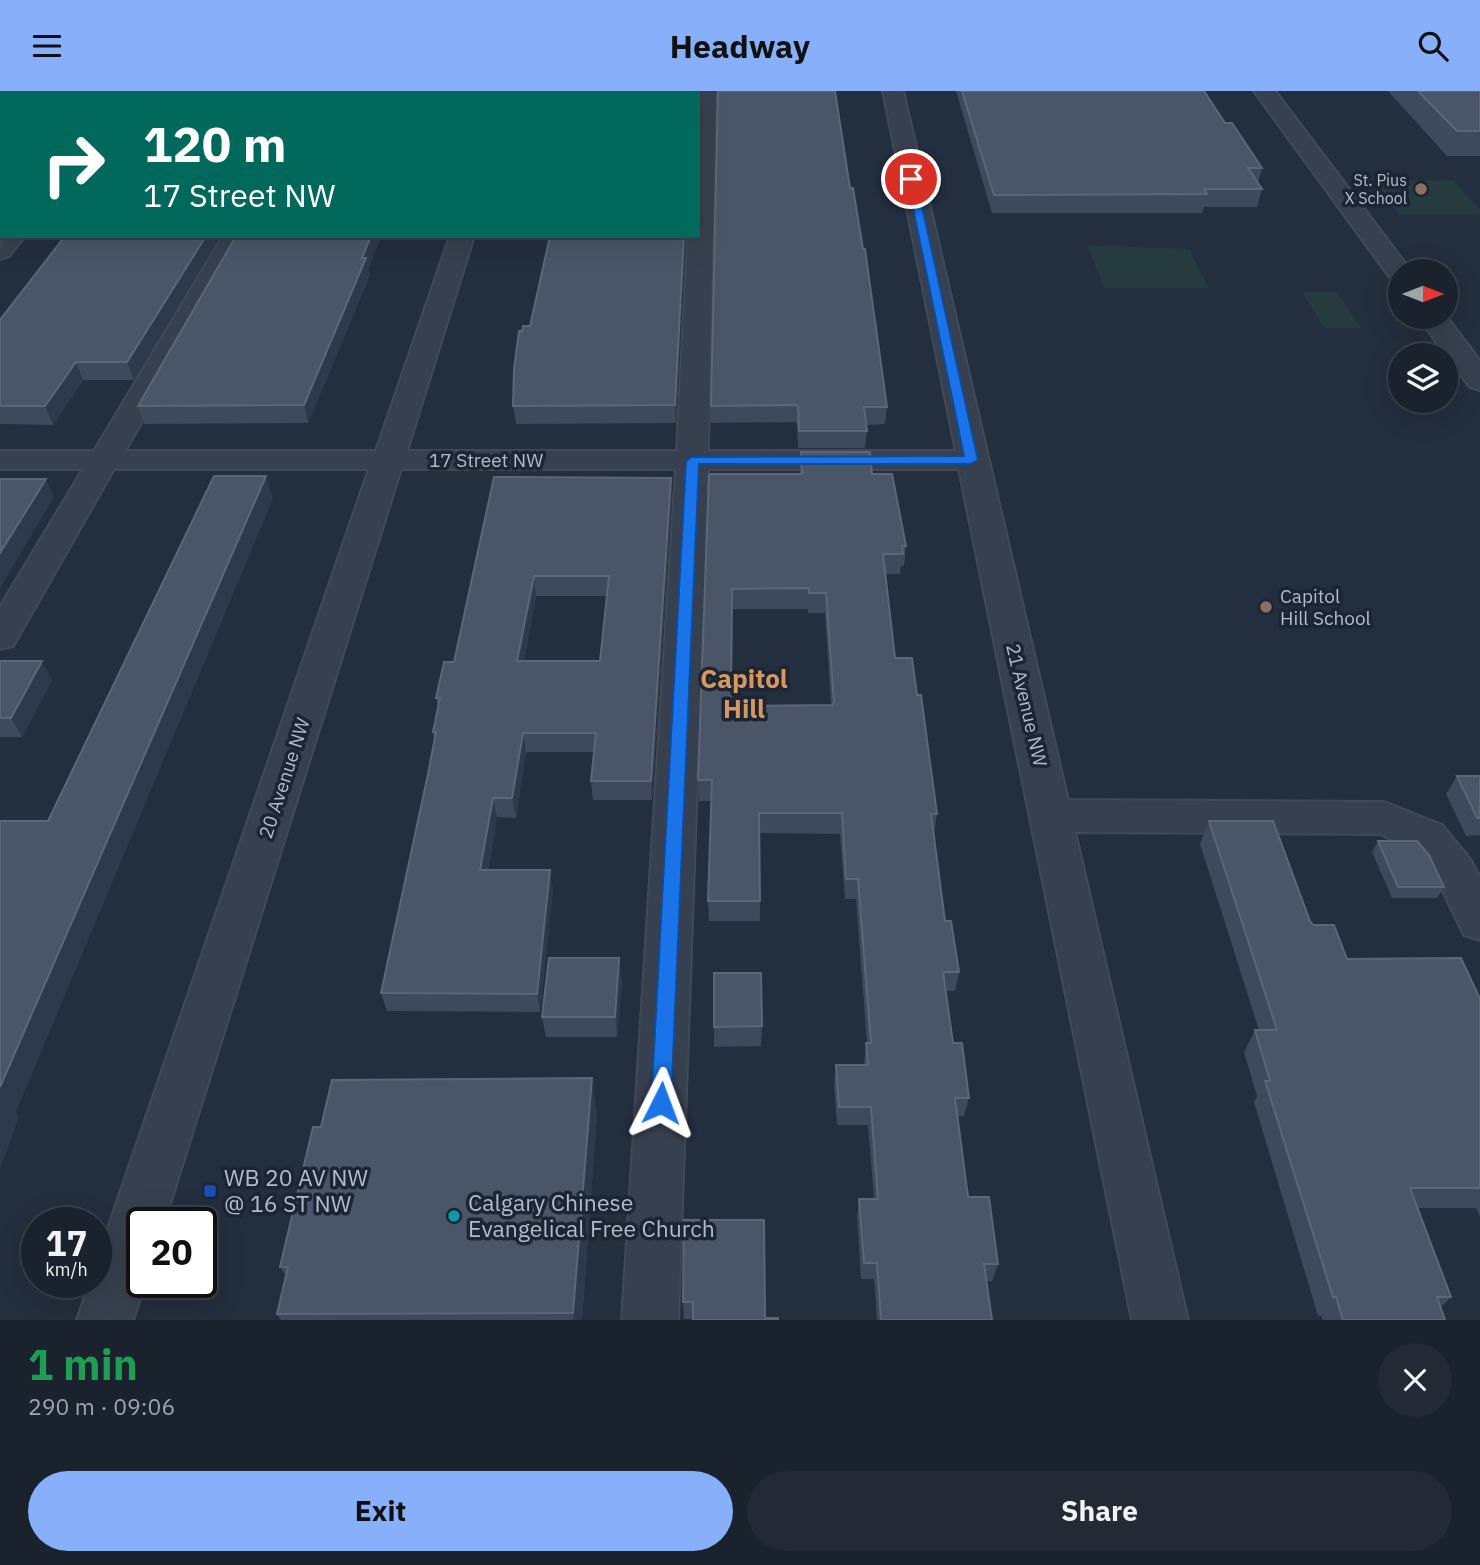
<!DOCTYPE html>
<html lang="en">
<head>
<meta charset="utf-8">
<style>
	:root { --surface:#1a222e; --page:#232a36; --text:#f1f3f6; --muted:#9fa4aa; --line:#383f4a; --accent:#87affa }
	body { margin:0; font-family:"IBM Plex Sans",sans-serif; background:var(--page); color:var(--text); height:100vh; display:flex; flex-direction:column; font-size:26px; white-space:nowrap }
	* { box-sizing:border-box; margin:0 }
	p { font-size:23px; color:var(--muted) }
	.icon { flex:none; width:38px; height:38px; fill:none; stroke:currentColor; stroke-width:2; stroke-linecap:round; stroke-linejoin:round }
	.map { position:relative; height:1229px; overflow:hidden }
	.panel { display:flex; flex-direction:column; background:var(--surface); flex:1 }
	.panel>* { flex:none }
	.hud { position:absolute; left:0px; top:0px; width:700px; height:147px; box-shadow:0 7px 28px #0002,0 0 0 2px var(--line); background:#00695c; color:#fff; overflow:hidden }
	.needle { width:46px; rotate:90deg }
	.fabs { position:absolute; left:1388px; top:168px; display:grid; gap:14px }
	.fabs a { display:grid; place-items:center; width:70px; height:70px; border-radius:50%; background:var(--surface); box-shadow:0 7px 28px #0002,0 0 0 2px var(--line); font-size:35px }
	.speed { position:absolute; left:21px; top:1116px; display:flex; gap:14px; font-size:35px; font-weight:700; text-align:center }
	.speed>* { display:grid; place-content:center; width:91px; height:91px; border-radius:50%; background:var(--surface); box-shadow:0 7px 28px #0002,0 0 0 2px var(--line); line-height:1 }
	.speed small { font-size:18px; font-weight:400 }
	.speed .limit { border:4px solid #111; border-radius:10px; background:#fff; color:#111 }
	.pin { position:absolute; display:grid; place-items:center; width:60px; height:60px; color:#fff; margin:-30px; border:4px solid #fff; border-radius:50%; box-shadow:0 2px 7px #0007 }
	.me { position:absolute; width:77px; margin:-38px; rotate:3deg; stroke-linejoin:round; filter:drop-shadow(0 0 5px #0008) }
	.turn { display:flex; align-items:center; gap:24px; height:147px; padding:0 28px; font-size:32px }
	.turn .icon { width:91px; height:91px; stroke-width:2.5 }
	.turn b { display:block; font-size:49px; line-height:60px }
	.round { display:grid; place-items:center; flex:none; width:74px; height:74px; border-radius:37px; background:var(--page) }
	.overview { display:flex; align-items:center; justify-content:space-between; height:119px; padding:0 28px }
	h1 { font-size:42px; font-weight:800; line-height:52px; color:#1e9e55 }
	.cta { display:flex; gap:14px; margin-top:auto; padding:14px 28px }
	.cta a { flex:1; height:80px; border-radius:42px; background:var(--accent); color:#111; font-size:28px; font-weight:800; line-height:80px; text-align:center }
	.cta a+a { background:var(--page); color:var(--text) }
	header { display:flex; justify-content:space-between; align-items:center; height:91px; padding:0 28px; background:var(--accent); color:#111; font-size:32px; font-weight:800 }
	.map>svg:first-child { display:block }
	.green { fill:#253b3f }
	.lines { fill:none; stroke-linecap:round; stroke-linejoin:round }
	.minor-casing { stroke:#404957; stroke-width:4 }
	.minor { fill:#37404e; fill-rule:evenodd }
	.wall { fill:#3e4a5c; fill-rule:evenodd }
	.shaded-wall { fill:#2e394b }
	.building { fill:#4a5668; stroke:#5b6677; stroke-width:2; fill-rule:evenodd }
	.route { fill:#1a73e8; stroke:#114b97; stroke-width:2 }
	.education-dot { fill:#8d6e63; stroke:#1c2533; stroke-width:2.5 }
	.transit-dot { fill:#1a4fb4; stroke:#1c2533; stroke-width:2.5 }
	.culture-dot { fill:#0f9aa8; stroke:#1c2533; stroke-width:2.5 }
	.labels { text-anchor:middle; stroke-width:7; stroke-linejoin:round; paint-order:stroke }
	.far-poi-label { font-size:16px; fill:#b3bbc9; stroke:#1c2533; text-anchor:end }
	.street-label { font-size:19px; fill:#b3bbc9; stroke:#1c2533 }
	.poi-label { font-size:19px; fill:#b3bbc9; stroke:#1c2533; text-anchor:start }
	.near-poi-label { font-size:23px; fill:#b3bbc9; stroke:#1c2533; text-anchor:start }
	.district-label { font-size:26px; font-weight:bold; fill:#d79860; stroke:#1c2533 }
</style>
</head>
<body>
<header><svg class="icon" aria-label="menu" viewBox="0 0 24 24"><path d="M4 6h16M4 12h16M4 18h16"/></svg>Headway<svg class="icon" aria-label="search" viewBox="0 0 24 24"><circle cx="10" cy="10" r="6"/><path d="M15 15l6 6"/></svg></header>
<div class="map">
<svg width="1480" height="1229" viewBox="0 0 1480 1229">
	<rect width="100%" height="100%" fill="#232e3e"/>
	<g class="green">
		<polygon points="1453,89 1480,119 1480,124 1400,124 1372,90"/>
		<polygon points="1087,154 1189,158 1209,197 1104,197"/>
		<polygon points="1302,201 1337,201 1361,237 1324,237"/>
	</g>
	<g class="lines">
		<g class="minor-casing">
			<g id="minor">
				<polygon points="125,0 146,0 124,2"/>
				<polygon points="500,0 520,0 499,2"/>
				<polygon points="696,0 716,0 708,360 956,360 883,0 903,0 1068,709 1384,711 1442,734 1470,768 1480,787 1480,849 1464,844 1438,790 1412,758 1380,743 1075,741 1188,1229 1132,1229 959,378 708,378 678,1229 622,1229 676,378 401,378 164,1132 142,1132 142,1192 145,1192 133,1229 77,1229 90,1192 96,1192 96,1172 369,378 114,378 13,555 0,558 0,516 83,378 0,378 0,360 94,360 223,145 248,145 125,360 376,360 450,145 474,145 407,360 677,360 688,145 698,145 698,2"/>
				<polygon points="1254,0 1275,0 1411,180 1400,180 1400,191 1391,188"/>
				<polygon points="2,143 2,145 25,145 9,165 0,168"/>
				<polygon points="1446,225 1480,270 1480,299 1470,296 1418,226"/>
			</g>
		</g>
		<use href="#minor" class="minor"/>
	</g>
	<g class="wall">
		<polygon points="956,0 1204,0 1225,32 1262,77 1258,92 1262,98 1257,116 1204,116 1202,122 992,122"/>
		<polygon points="1388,0 1480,0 1480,65 1447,65"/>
		<polygon points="850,97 887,316 885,333 866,334 867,340 865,357 798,357 797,333 795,331 711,332 711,315"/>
		<polygon points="65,145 221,145 134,289 83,289 53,334 0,333 0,229"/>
		<polygon points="236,145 379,145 380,148 368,178 370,184 308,332 144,333 138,315"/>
		<polygon points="550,145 685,145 676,332 516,333 513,315 522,240 530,235"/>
		<path d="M801,361L872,383L906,455L904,475H901L900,483H885L895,567L917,604L937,723L934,743L945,830L959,881L955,900H946L953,952L969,1007L964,1025H958L968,1106L998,1173L992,1190H986L992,1229H877L874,1188H861L857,1126L859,1108H874L868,1034H837L834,993L836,974H864L866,952H867L856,808H845L840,743L759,742L760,830H709L708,810L711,710H699L698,689L709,383H800ZM732,518H808V522H825L831,614L731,615Z"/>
		<path d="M494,386L671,387L672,406L652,709H593L591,690L594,661H526L516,727L497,726L488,779L553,798L540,921L387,920L381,902L428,683L434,649L433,641L438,617L436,607L454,571ZM536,505H607L600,570H524Z"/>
		<polygon points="0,570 52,589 22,646 0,646"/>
		<polygon points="1457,685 1480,685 1480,744 1466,745 1446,703"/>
		<polygon points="1209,730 1347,868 1480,908 1480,1126 1476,1117 1418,1117 1451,1206 1441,1216 1445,1229 1323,1229 1321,1225 1318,1225 1254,1011 1257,1005 1244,961 1255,939 1259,939 1200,753"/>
		<polygon points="1378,750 1444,796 1437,807 1392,807 1372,761"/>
		<polygon points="622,888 617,946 546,946 542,926"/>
		<polygon points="762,935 761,955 714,956 714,936"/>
		<polygon points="597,1023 582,1229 281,1229 277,1223 286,1185 280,1176 321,1036"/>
		<polygon points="684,1129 765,1227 684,1228 683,1211"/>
	</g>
	<g class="shaded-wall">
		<polygon points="59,0 75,0 73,2 57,2"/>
		<polygon points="2,70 2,88 0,90 0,71"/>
		<polygon points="206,145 221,145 134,289 127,271"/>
		<polygon points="371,145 379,145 380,148 368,178 370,184 308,332 304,314"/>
		<polygon points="684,145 685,145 676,332 675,314"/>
		<polygon points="76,271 83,289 53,334 45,315"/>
		<polygon points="266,385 273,408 16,1021 19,1026 0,1078 0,996"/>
		<polygon points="671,387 672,406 652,709 651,690"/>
		<polygon points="46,388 54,406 0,497 0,462"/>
		<polygon points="534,485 536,505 521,589 517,570"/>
		<polygon points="42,570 52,589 22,646 11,627"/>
		<polygon points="523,642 526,661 516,727 512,707"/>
		<polygon points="493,707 497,726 484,798 480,779"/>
		<polygon points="550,779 553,798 540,921 537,903"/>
		<polygon points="619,867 622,888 617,946 615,926"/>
		<polygon points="592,987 597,1023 582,1229 574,1229 573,1222"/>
	</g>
	<g class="building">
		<polygon points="0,0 59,0 57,2 2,2 2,70 0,71"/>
		<polygon points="179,0 438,0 438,2 177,2"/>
		<polygon points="574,0 695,0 695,2 573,2"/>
		<polygon points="718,0 835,0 850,97 853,97 863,158 865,158 887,316 864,316 867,340 799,340 798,315 795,314 711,315"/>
		<polygon points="962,0 1204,0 1225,32 1232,32 1262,77 1248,77 1262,98 1204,98 1207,103 994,104"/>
		<polygon points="1418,0 1480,0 1480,40 1457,40"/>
		<polygon points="65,145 206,145 127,271 76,271 45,315 0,315 0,229"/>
		<polygon points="236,145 371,145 362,167 366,167 304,314 138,315"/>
		<polygon points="550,145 684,145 675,314 513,315 514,278 519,240 522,240 523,235 530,235"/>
		<path d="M801,361H870L872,383H892L906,455H902L903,463H883L895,567H912L917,604H921L937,723H931L945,830H951L959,881H943L953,952H962L969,1007H955L968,1106H989L998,1173H984L992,1229H881L877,1172H864L859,1108H878L871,1016H839L836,974H868L866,952H871L858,788H846L842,722H759L760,810H708L712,689H698L709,383H802ZM809,497V502H826L834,612L832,614L731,615L732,498Z"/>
		<polygon points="214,385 266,385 0,996 0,730 48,730"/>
		<path d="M494,386L671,387L651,690H591L596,642H523L512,707H493L480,779H550L537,903L381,902L428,683L436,641H433L440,607H436L444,571H454ZM534,485H609L600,570H517Z"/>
		<polygon points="0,388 46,388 0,462"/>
		<polygon points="0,570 42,570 11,627 0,627"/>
		<polygon points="1457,685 1480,685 1480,727 1477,727"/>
		<polygon points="1209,730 1273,730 1310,830 1313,834 1334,834 1347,868 1461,867 1480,908 1480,1097 1410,1097 1451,1206 1437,1206 1445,1229 1343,1229 1336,1206 1333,1206 1265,990 1270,990 1255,939 1277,939"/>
		<polygon points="1378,750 1417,750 1429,764 1444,796 1398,796"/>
		<polygon points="549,867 619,867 615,926 542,926"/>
		<polygon points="714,882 761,882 762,935 714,936"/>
		<polygon points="592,987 573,1222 277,1223 288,1176 280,1176 313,1036 321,1036 332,989"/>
		<polygon points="684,1129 764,1129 765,1227 778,1227 778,1229 693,1229 693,1211 683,1211"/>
	</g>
	<polygon class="route" points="911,85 916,88 978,369 971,373 699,373 671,1012 668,1018 661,1021 654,1018 651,1012 686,370 692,366 964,365 907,88"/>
	<g class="education-dot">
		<circle cx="1421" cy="98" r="7"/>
		<circle cx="1266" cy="516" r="7"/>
	</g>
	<rect class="transit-dot" x="203" y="1093" width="14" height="14" rx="3.5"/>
	<circle class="culture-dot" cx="454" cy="1125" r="7"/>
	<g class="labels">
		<g class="far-poi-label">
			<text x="1407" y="95">St. Pius<tspan x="1407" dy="18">X School</tspan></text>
		</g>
		<g class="street-label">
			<text x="486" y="376">17 Street NW</text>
			<text transform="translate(1027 614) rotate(77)" y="7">21 Avenue NW</text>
			<text transform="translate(284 687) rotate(-72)" y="7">20 Avenue NW</text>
		</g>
		<g class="poi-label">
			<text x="1280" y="512">Capitol<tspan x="1280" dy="22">Hill School</tspan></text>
		</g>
		<g class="near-poi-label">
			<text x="224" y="1095">WB 20 AV NW<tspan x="224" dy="26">@ 16 ST NW</tspan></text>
			<text x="468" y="1120">Calgary Chinese<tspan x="468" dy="26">Evangelical Free Church</tspan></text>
		</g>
		<g class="district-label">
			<text x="744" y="597">Capitol<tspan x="744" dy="30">Hill</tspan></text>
		</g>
	</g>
</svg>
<div class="fabs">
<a><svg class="needle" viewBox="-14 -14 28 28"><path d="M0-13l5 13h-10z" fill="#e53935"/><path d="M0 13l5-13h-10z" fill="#9fa4aa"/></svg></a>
<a><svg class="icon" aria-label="layers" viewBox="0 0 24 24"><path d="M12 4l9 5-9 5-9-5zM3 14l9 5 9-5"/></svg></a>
</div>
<div class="speed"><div>17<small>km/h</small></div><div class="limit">20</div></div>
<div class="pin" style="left:911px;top:88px;background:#d93025"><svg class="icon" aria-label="arrive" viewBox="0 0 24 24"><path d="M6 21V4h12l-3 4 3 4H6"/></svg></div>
<svg class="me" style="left:661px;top:1012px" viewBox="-20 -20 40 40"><path d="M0-17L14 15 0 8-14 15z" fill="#1a73e8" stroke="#fff" stroke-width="4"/></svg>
<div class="hud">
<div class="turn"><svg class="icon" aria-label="right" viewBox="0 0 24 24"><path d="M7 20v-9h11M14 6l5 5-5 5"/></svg><div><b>120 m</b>17 Street NW</div></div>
</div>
</div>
<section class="panel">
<div class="overview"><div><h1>1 min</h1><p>290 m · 09:06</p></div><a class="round"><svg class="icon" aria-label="close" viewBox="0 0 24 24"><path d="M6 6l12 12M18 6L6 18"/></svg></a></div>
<div class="cta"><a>Exit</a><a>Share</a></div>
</section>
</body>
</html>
